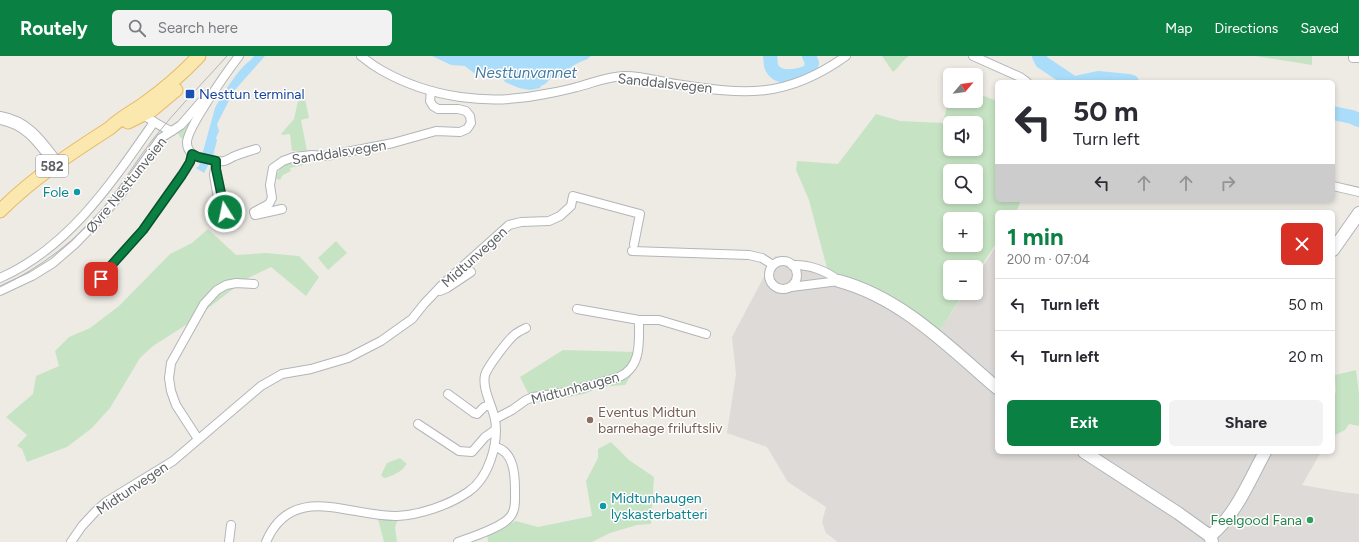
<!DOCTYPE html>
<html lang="en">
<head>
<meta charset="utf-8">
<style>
	:root { --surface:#fff; --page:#f2f2f3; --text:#2b2b33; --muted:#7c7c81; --line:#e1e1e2; --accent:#0b8043 }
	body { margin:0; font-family:Figtree,sans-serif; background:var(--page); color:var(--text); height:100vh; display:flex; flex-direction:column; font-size:15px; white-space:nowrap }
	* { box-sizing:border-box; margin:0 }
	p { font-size:13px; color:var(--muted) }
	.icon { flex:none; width:22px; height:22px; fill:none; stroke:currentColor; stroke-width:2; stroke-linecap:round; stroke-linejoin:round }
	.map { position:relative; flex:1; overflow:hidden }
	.drawer { position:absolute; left:995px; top:154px; width:340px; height:244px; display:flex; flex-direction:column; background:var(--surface); border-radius:6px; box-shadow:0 2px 6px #0003 }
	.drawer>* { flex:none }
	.hud { position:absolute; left:995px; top:24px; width:340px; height:122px; border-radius:6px; box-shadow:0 2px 6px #0003; background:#fff; color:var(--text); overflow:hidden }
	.needle { width:26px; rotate:61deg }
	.tools { position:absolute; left:943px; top:12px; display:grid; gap:8px }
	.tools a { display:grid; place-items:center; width:40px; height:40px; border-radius:6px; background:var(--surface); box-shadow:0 2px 6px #0003; font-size:20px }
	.pin { position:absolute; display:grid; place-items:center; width:34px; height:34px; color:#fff; margin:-17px; border-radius:8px; box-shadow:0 2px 6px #0006 }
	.me { position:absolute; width:44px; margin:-22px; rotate:350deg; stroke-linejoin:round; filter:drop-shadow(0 0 3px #0008) }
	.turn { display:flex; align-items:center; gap:14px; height:84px; padding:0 12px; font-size:18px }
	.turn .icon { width:52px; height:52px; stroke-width:2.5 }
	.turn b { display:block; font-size:28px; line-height:34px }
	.lanes { display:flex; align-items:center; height:38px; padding:0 12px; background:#0003; justify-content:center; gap:20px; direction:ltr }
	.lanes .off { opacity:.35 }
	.round { display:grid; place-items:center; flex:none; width:42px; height:42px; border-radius:6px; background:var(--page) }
	.headline { display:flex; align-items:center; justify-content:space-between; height:68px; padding:0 12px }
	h1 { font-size:24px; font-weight:700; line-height:30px; color:var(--accent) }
	.button { display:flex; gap:8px; margin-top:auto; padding:8px 12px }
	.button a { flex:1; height:46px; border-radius:6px; background:var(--accent); color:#fff; font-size:16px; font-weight:700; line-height:46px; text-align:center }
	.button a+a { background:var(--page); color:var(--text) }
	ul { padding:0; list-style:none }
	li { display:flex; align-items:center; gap:12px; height:52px; padding:0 12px; border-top:1px solid var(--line) }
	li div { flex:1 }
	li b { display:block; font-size:15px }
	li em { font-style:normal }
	header { display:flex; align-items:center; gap:24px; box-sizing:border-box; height:56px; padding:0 20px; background:var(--accent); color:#fff }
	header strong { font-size:19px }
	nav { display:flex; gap:22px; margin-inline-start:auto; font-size:14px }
	.search { width:280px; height:36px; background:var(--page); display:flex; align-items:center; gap:10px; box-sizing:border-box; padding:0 14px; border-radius:6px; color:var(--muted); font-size:15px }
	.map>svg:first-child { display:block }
	.industrial { fill:#dddad7 }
	.green { fill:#c6e4c3; fill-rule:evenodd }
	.water { fill:#aaddf9 }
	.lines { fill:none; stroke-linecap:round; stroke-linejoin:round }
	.river { stroke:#aaddf9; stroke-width:14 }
	.street-casing { stroke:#b2b5b9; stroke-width:10 }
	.secondary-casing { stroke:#b1b5b9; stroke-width:14 }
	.primary-casing { stroke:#e8b964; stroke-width:15 }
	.street { stroke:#fff; stroke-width:8 }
	.secondary { stroke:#fff; stroke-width:12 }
	.primary { stroke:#fae8ae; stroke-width:13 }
	.tram { stroke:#b3b4b4; stroke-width:1 }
	.route-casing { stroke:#07532c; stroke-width:10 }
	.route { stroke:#0b8043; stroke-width:7 }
	.transit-dot { fill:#1a4fb4; stroke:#fff; stroke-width:1.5 }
	.culture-dot { fill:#0f9aa8; stroke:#fff; stroke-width:1.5 }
	.education-dot { fill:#8d6e63; stroke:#fff; stroke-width:1.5 }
	.leisure-dot { fill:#2e9e5b; stroke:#fff; stroke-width:1.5 }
	.labels { text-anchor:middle; stroke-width:3; stroke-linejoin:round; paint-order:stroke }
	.shield { fill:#fff; stroke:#8e9092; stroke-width:1 }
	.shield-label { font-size:13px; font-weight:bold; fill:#5d6164 }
	.street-label { font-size:14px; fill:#5d6164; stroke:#fff }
	.transit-label { font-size:14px; fill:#164399; stroke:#fff; text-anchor:start }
	.culture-label { font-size:14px; fill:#0d838f; stroke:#fff; text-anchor:end }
	.education-label { font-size:14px; fill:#785e54; stroke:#fff; text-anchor:start }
	.leisure-label { font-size:14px; fill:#27864d; stroke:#fff; text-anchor:end }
	.water-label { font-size:15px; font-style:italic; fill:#447aa2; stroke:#fff }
</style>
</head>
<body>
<header>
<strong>Routely</strong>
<div class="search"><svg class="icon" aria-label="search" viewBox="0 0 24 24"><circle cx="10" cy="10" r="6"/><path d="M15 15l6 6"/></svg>Search here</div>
<nav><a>Map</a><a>Directions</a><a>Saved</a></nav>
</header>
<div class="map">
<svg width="1359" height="486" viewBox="0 0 1359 486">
	<rect width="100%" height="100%" fill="#eeebe5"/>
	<polygon class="industrial" points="997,189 997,396 1321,396 1302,429 1342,436 1359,438 1359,486 838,486 826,477 822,466 826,451 788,426 767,391 727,377 736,318 732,281 775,200 810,207 940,274 965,237 976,237 976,220"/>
	<g class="green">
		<path d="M882,0H909C901,5 900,11 893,16Z"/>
		<polygon points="1255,0 1312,0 1312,9"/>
		<path d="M976,37L997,45V144H1021L1016,156H997V186L976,218V211H950V237H964L935,282L869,228L848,226L828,216L809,144L796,114L797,105L838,108L876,58L900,65L943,67L947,50L956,45H976ZM950,67H976V93H950ZM950,115H976V141H950ZM950,163H976V189H950Z"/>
		<polygon points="305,43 309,62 301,64 307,95 292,95 290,78 282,79 281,78 294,63 298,45"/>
		<polygon points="189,67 190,68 183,83 180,81 178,77"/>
		<path d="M301,103L303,109L290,112L291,115L283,119L280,124L275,122C280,109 289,106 301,103Z"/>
		<polygon points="208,173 236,199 266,197 299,200 319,221 306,240 271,211 246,223 189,267 153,290 140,302 110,352 92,372 67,391 27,406 22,393 17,390 27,379 6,361 33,338 36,320 59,310 55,295 69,281 90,272 119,250 170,198 192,187"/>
		<polygon points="336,185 347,197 328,214 318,202"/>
		<polygon points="563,294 637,296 642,302 625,329 601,331 584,338 533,347 520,321"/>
		<polygon points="1356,314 1359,337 1359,370 1349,368 1345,374 1333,380 1333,340 1336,336 1335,319"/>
		<polygon points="611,386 629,404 654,421 651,468 637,469 610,477 592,486 488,486 487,478 516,465 538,471 592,460 586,425 598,402 598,393"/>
		<path d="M400,402L407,408C405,409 404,411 403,413C398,417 390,421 384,422L381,419L387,407Z"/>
		<polygon points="378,463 398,463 395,471 397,486 384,486"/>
	</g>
	<g class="water">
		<path d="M254,0H265L234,35L217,68L219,75L216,82L217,84L213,100L204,117L196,112L199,110L215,52C221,40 233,22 242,12C246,7 251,5 254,0Z"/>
		<path d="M432,0H591C587,4 585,4 580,6C572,10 567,14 561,20L551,22L545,28L541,30L540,32L530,34L519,32L505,26L502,21L479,16L475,18L465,10L451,9Z"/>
	</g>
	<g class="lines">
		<g class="river">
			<path d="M770,0C771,4 770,9 772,12C779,25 800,20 810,15L812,7L809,0"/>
			<polyline points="1039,0 1042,6 1072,26"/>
			<polyline points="1079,26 1098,22 1129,25 1132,26"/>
			<polyline points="1333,57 1352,61 1359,64"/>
		</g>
		<g class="street-casing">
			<g id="street">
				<path d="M239,0C229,13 186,73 187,87C187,96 195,101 203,102C209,104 218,106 224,105C228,104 232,101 235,100C242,97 249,95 256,93"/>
				<path d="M361,0C367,5 374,10 381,14C430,42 489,50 545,38C556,36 567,34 577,31C593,27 608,20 625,20C642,20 659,25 676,28C745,39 786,43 846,0"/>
				<polyline points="973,0 1020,21 1027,26"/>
				<polyline points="1353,0 1353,2 1359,2"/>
				<path d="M140,57C149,62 163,73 172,75L181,69L208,38"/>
				<polyline points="216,105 214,119 221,160 225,164"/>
				<polyline points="1333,130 1359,136"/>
				<polyline points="282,153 255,159 254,156 269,148 272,142 270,129 273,112 283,105 294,101 312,99 326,100 393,87 436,75 460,76 467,73 471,67 470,60 466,55 458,53 438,53 433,50 430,45 431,35"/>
				<polyline points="632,195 749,199 762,202 773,209"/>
				<circle cx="783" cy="219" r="14"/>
				<path d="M792,209C809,208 827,215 839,225"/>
				<path d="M0,222C68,192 111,128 152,69"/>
				<polyline points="791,231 839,225"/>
				<polyline points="93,233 108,213 143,174 186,113 190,106 192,98"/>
				<polyline points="0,235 32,220 53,207 75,188 103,159 121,138 161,82 172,75"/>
				<polyline points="440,235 447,232 471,216"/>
				<polyline points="639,264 659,264 706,278"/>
				<polyline points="448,338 474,357 477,358 484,351 490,349"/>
				<path d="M495,363L512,354L526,344L533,341L567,336L619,321C642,311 639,285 639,264L577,253"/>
				<polyline points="418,368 459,395 472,396 485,381 495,374"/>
				<polyline points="198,383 176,349 171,335 169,322 171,307 204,248 217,234 226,229 236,227 254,228"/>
				<polyline points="71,486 82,470 95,456 106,446 173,405 261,330 282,318 311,313 348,302 381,285 412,263 424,248 442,229 509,169 521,166 549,165 560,160 571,150 573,140 640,158 634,188"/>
				<polyline points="229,486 231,469"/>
				<path d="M266,486C292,425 350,461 397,460C420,459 449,449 468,436C489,422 499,387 495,363C492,349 482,333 485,319C488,310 506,287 513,280C517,276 522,274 526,272"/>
				<path d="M458,486C472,481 501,472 510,461C516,454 515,444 515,434C515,419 514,395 495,391"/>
			</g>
		</g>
		<g class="secondary-casing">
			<g id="secondary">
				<path d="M0,62C28,67 40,86 56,107"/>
				<polyline points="1333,194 1359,157"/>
				<path d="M839,225C902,242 949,291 997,332"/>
				<polyline points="1084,396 1178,457 1210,480"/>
				<path d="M1212,486L1210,480C1236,459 1249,425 1265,396"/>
			</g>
		</g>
		<g class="primary-casing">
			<g id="primary">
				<polyline points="128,66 152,54 176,34"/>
				<path d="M0,155C33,122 71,97 110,72C120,62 134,55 145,47C166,32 181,19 199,0"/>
			</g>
		</g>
		<use href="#street" class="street"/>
		<use href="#secondary" class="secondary"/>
		<use href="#primary" class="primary"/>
		<path class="tram" d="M0,231C40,212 77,184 105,150C122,129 136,105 153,83C176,54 202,28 227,0"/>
	</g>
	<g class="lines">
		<g class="route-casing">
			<polyline id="route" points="101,223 108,213 143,174 182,119 190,106 192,98 198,101 216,105 216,113 225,156"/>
		</g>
		<use href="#route" class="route"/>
	</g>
	<rect class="transit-dot" x="185" y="33" width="10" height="10" rx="2"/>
	<g class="culture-dot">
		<circle cx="77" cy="136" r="4"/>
		<circle cx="603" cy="450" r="4"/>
	</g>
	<circle class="education-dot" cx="590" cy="364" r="4"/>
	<circle class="leisure-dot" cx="1310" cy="464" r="4"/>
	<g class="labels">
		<rect class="shield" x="36" y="99" width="32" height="22" rx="3"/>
		<g class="shield-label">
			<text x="52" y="115">582</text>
		</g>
		<g class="street-label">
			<text transform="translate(665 27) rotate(6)" y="5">Sanddalsvegen</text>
			<text transform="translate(339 96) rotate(-9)" y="5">Sanddalsvegen</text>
			<text transform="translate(126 129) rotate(-51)" y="5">Øvre Nesttunveien</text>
			<text transform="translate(474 201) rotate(-42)" y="5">Midtunvegen</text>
			<text transform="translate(575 332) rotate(-15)" y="5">Midtunhaugen</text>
			<text transform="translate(132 432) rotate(-34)" y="5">Midtunvegen</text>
		</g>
		<g class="transit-label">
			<text x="199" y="43">Nesttun terminal</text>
		</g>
		<g class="culture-label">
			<text x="69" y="141">Fole</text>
			<text x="611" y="447" text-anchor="start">Midtunhaugen<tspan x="611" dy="16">lyskasterbatteri</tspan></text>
		</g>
		<g class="education-label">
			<text x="598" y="361">Eventus Midtun<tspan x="598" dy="16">barnehage friluftsliv</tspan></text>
		</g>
		<g class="leisure-label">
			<text x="1302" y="469">Feelgood Fana</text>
		</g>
		<g class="water-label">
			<text x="526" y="22">Nesttunvannet</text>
		</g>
	</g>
</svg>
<div class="tools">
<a><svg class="needle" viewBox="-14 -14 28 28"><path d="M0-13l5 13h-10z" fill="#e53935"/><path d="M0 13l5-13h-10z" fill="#7c7c81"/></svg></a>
<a><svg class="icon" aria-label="sound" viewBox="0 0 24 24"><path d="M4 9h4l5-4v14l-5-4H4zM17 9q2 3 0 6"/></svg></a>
<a><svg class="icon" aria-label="search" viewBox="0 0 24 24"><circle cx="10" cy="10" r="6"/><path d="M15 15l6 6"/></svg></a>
<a>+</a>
<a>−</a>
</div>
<div class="pin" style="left:101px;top:223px;background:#d93025"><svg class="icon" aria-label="arrive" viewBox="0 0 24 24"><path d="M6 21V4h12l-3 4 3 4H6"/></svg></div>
<svg class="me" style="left:225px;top:156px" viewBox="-20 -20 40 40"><circle r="17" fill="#0b8043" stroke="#fff" stroke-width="3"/><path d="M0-11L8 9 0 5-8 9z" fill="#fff"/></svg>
<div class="hud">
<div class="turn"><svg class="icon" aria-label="left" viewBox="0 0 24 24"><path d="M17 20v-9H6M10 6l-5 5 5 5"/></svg><div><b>50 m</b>Turn left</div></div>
<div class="lanes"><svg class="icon" aria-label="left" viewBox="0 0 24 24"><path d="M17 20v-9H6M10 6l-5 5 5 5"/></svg><svg class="icon off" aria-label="ahead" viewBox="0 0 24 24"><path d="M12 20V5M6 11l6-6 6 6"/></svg><svg class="icon off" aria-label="ahead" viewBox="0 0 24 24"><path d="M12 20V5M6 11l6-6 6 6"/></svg><svg class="icon off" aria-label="right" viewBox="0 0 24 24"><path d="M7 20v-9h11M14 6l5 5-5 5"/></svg></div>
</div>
<section class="drawer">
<div class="headline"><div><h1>1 min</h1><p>200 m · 07:04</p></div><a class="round" style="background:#d93025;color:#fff"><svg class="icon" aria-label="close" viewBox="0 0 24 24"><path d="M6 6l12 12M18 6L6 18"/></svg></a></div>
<ul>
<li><svg class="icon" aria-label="left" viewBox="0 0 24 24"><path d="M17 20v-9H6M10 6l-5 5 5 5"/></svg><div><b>Turn left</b></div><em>50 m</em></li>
<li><svg class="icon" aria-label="left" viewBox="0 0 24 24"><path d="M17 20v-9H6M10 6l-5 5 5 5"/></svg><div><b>Turn left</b></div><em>20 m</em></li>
</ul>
<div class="button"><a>Exit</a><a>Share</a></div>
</section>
</div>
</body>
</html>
